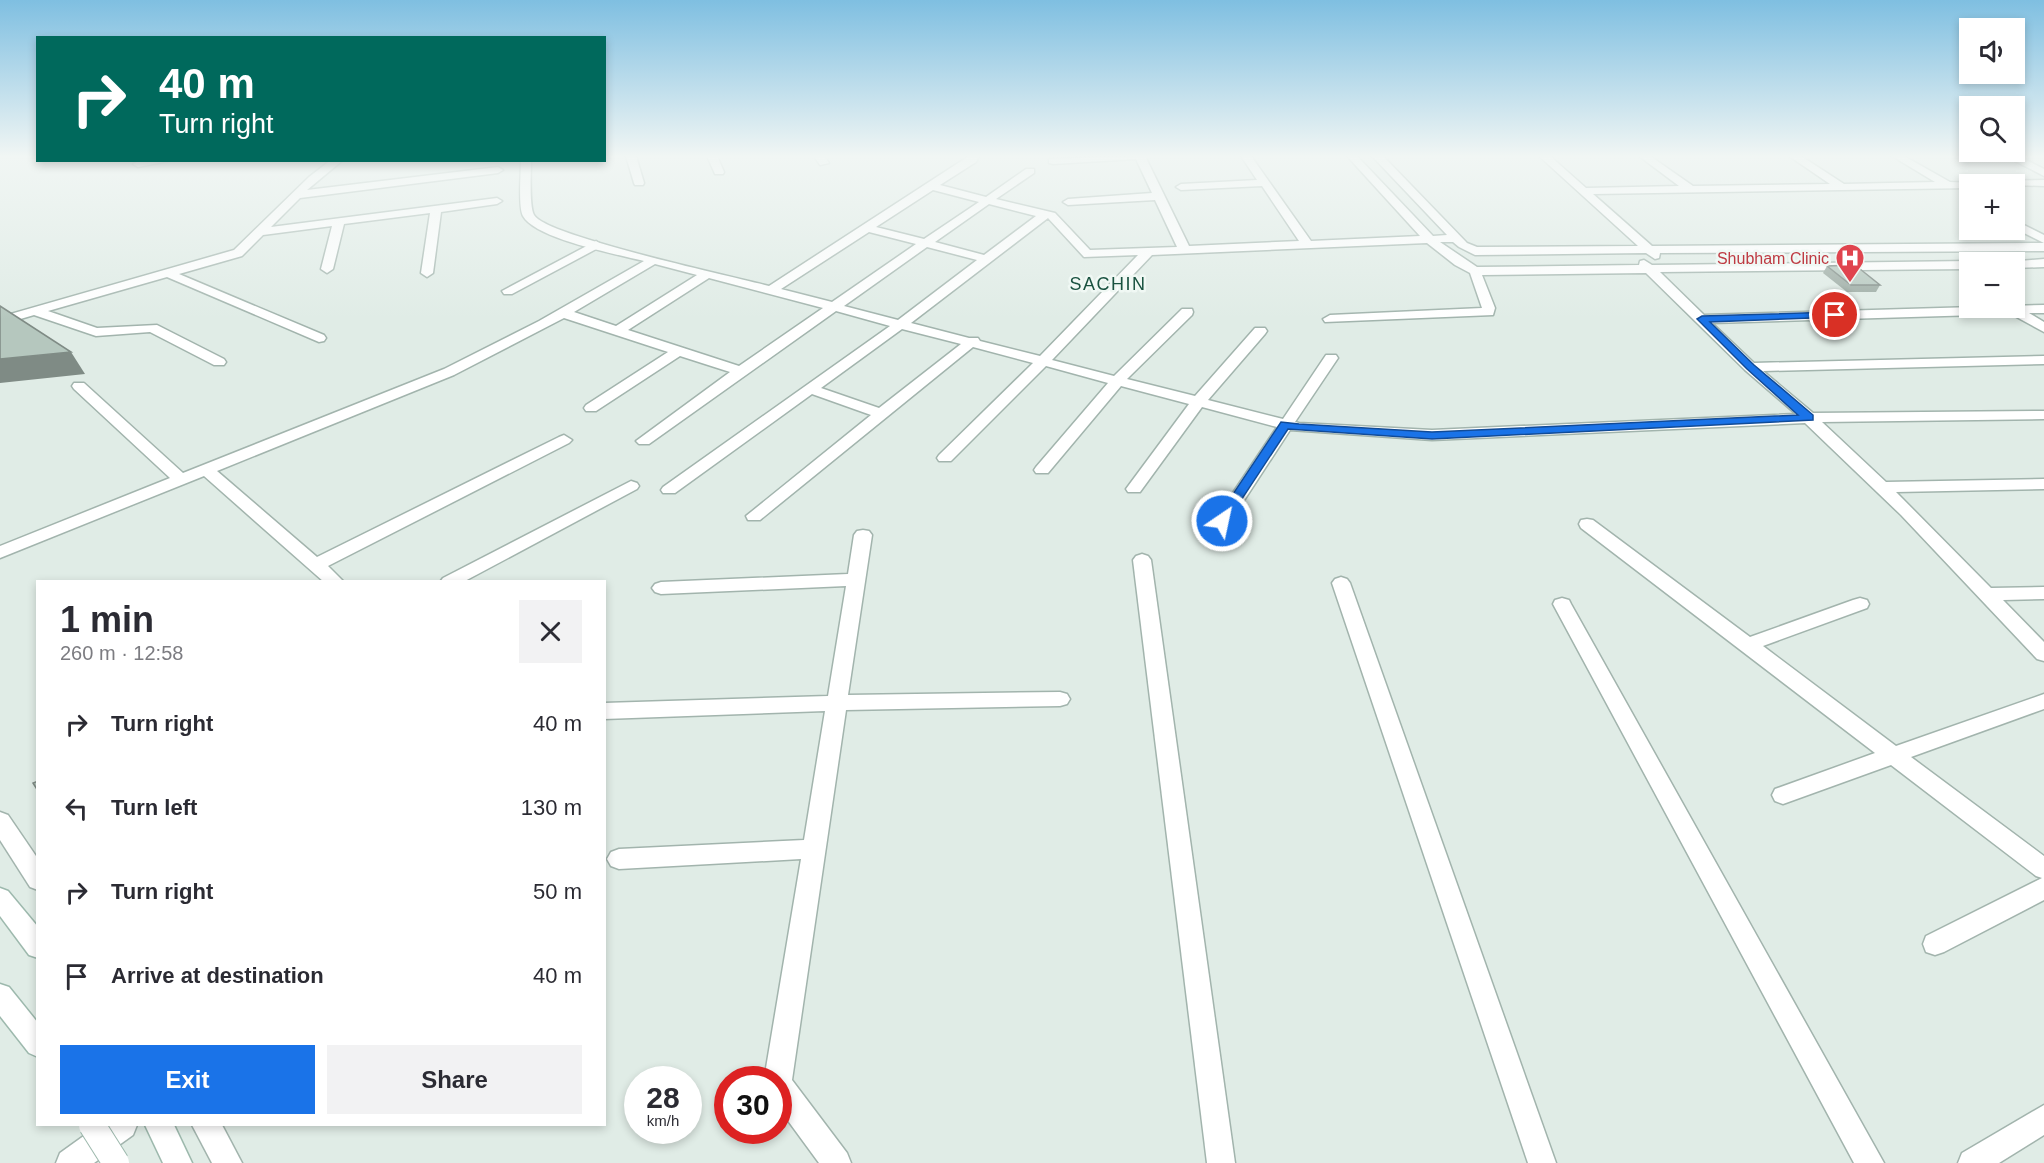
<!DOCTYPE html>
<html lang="en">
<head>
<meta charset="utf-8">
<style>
	:root { --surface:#fff; --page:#f2f2f3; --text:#2b2b33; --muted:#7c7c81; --accent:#1a73e8 }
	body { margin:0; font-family:Arial,sans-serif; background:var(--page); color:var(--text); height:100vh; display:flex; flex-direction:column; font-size:22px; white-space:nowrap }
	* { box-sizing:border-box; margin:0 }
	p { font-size:20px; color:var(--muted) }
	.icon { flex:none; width:33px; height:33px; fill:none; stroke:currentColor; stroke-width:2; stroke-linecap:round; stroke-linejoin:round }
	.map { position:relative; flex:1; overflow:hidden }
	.drawer { position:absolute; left:36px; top:580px; width:570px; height:546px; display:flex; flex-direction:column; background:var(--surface); border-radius:0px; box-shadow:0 3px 9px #0003 }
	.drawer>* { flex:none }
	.hud { position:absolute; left:36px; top:36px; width:570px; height:126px; border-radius:0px; box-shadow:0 3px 9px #0003; background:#00695c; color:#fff; overflow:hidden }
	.fabs { position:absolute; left:1959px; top:18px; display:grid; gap:12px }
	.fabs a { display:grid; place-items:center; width:66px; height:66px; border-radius:0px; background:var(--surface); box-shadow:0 3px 9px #0003; font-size:30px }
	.speed { position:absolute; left:624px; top:1066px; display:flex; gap:12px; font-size:30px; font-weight:700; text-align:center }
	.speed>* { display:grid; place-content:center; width:78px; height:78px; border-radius:50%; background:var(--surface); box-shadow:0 3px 9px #0003; line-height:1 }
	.speed small { font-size:15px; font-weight:400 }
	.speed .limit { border:9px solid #d22; background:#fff; color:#111 }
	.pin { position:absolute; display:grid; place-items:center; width:51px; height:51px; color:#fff; margin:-26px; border:3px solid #fff; border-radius:50%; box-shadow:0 2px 6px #0007 }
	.me { position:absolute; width:66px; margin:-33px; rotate:34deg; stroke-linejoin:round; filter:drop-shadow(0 0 4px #0008) }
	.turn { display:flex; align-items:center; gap:21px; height:126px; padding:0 24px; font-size:27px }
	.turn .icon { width:78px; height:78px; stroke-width:2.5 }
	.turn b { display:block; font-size:42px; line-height:51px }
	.round { display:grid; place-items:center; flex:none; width:63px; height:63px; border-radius:0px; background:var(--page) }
	.head { display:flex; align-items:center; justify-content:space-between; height:102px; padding:0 24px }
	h1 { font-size:36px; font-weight:700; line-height:45px }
	.button { display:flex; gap:12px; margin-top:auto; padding:12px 24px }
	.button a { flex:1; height:69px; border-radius:0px; background:var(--accent); color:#fff; font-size:24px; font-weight:700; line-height:69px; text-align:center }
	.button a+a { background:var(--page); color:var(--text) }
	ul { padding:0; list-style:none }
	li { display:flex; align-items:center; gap:18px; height:84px; padding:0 24px }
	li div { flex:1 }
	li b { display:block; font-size:22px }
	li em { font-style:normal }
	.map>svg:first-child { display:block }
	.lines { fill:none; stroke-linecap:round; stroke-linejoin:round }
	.service-casing { stroke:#a2b4ad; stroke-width:3 }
	.minor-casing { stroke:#a2b4ad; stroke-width:3 }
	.secondary-casing { stroke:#9db9ad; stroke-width:3 }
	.service { fill:#fff; fill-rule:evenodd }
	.minor { fill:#fff; fill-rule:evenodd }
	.secondary { fill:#fff; fill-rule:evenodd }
	.secondary-bridge-casing { stroke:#9db9ad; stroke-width:28; stroke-linecap:butt }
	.secondary-bridge { stroke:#fff; stroke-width:26 }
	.wall { fill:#9caba3 }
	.shaded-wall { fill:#7f8b85 }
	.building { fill:#b5c7be; stroke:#7f8b85; stroke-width:1.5 }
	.route { fill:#1a73e8; stroke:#114b97; stroke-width:1.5 }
	.labels { text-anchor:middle; stroke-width:5; stroke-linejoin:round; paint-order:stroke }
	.far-health-label { font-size:16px; fill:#be3a42; stroke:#f0f8f4; text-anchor:end }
	.far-quarter-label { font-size:18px; letter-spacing:1.5px; fill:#195240; stroke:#f0f8f4 }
</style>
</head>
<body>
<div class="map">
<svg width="2044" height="1163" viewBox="0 0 2044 1163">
	<rect width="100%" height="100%" fill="#e0ece6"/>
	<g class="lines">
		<g class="service-casing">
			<polygon id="service" points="596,241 602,245 600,247 512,294 504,294 502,291"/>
		</g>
		<g class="minor-casing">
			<g id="minor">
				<polygon points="626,156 636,156 644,183 643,185 635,185 634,183"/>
				<polygon points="707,156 717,156 724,172 723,174 715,174"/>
				<polygon points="814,156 824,156 829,163 820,165"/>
				<path d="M969,156H979L976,162L940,185L986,197L1026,169H1034V173L996,199L1055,213L1090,250L1177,247L1155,200L1068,205L1063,202L1068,199L1152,193L1136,159L1053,164L1049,163V159L1145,156L1189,246L1299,241L1262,186L1181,190L1176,187L1181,184L1257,180L1241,156H1251L1311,241L1420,236L1347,156H1357L1433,236L1447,235L1372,156H1383L1467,243L1477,247L1638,246L1539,156H1550L1586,188L1679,186L1639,156H1650L1693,186L1830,184L1789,156H1801L1844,184L1935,182L1892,156H1904L1950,182L1974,183L1975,184H1970V188L1593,194L1652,246L2044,243L2014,228V220L2044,235V251L1660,253L1659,258L1655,259L1646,253L1475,255L1459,247L1453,242H1440L1477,267L1639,265L1640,261L1644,260L1652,265L1970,261L1974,262H1970V269L1660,272L1704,315L2044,305V313H2029L2044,322V332L2011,314L1712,323L1754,363L2044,356V364L1763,371L1813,413L2044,411V419L1822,422L1886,482L2044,479V489L1896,492L1991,588L2044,587V599L2003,600L2044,642V661L2037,659L1901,515L1805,423L1432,440L1290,430L1228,525H1216L1214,521L1277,427L1202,407L1140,492H1128L1126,489L1189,404L1121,386L1048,473H1036L1034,470L1036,467L1108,383L1046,366L951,461H939L937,458L939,455L1033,363L973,347L760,520H748L746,516L871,415L812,394L675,493H663L661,490L663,487L890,326L836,311L649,444H639L636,441L730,372L680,356L596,411H586L584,408L586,405L668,352L564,318L454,375L217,471L317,557L559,437L564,435L572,440L569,443L328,566L344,582H324L204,476L0,558V546L170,478L74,389L72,386L74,383H84L183,473L444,369L539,321L644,261C616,254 536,239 523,216C518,207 521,173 521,160H531C531,173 529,206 534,215C545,236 735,277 769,286ZM933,190L979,202L924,239L876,227ZM989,204L1036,216L984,255L935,242ZM1048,218L1084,257L1138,255L1040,356L980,341L978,338H969L911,323ZM869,232L916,244L832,302L781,289ZM1427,243L1455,265L1470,273L1482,308L1330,315L1323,319L1325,322L1493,315L1495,308L1482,275L1646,273L1745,370L1796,414L1432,430L1299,423L1295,422L1338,358L1336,355H1326L1283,419L1208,400L1265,334L1267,331L1265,328H1255L1195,396L1127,379L1192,315L1193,312L1192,309H1182L1114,376L1052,360L1152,255ZM927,247L977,260L898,320L844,306ZM655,264L697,275L616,326L574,312ZM709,278L823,308L739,366L628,330ZM902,329L961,344L879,408L821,388Z"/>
				<polygon points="2005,156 2018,156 2044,169 2044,176"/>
				<polygon points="141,160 174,160 138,167 133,164"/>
				<polygon points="331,160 343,160 307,190 498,167 503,170 498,173 300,198 271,227 497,198 502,201 497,204 441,212 433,273 427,277 421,273 430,213 344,224 333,269 327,273 321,269 332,226 263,235 242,256 179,274 324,335 326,338 324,341 319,342 167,277 48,311 97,328 157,325 224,359 226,362 224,365 214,365 150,332 96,336 34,315 0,325 0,317 234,250 309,177"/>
				<polygon points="2044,180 2044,186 1982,184 1987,181"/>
				<polygon points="2044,259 2044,267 2014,268 2014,262 2009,262"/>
				<polygon points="631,481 637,483 639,486 637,489 463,582 440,582 443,578"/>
				<polygon points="1587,519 1593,520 1750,637 1853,600 1860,598 1867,600 1869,604 1867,608 1763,646 1896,746 2044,694 2044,709 1911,757 2044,856 2044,900 1944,952 1935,955 1926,952 1923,944 1926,936 2042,878 2036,876 1891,765 1783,804 1775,801 1772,795 1775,789 1875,753 1581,528 1579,524 1581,520"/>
				<polygon points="863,530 869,531 872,535 848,695 1060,692 1067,694 1070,699 1067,704 1060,706 846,710 792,1080 847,1153 851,1163 819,1163 778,1107 778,1080 764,1080 801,859 619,869 611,866 607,859 611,852 619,849 804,840 825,711 604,719 604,703 828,696 846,586 661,594 655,592 652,588 655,584 661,582 848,574 854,535 857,531"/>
				<polygon points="1142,554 1148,556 1151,560 1235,1163 1207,1163 1133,560 1136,556"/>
				<polygon points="1341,577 1347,579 1350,583 1556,1163 1528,1163 1332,583 1335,579"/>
				<polygon points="1562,598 1569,600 1571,604 1884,1163 1854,1163 1553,604 1555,600"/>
				<polygon points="0,812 8,815 38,859 38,890 30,887 0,840"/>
				<polygon points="2044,1105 2044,1135 1999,1163 1958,1163 1962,1153"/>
				<polygon points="99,1125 137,1125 133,1135 94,1163 56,1163 60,1153"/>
				<polygon points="192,1125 222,1125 242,1163 212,1163"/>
			</g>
		</g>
		<g class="secondary-casing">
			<g id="secondary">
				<polygon points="0,888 8,891 38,927 38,958 29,955 0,916"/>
				<polygon points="0,984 9,987 38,1023 38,1057 29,1053 0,1016"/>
				<polygon points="145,1125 174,1125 192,1163 163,1163"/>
			</g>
		</g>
		<use href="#service" class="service"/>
		<use href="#minor" class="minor"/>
		<use href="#secondary" class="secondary"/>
		<g class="secondary-bridge-casing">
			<polyline id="secondary-bridge" points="92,1125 116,1163"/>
		</g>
		<use href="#secondary-bridge" class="secondary-bridge"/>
	</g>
	<polygon class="wall" points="1827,266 1880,285 1876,292 1847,292 1823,273"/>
	<polygon class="shaded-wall" points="71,352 85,374 0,383 0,359"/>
	<g class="building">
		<polygon points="1855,265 1880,285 1851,285 1827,266"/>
		<polygon points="0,306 71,352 0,359"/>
		<polygon points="38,781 38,791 33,783"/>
	</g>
	<linearGradient id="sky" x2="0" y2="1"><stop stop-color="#7fbfe1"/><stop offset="0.49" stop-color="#f1f6f4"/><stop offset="1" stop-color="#f1f6f4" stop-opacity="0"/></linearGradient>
	<rect width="2044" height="319" fill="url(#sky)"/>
	<polygon class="route" points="1835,312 1840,315 1839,317 1710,322 1754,365 1813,415 1813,420 1432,439 1288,429 1226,523 1217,523 1215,521 1281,422 1299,424 1432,432 1798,415 1747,369 1697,319 1702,316"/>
	<defs>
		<g id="hospital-pin" transform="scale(1.5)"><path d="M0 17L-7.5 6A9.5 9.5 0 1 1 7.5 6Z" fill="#e0444e" stroke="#f0f8f4"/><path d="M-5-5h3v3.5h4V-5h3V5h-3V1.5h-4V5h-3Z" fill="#fff"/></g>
	</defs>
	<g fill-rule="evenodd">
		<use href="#hospital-pin" x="1850" y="258"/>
	</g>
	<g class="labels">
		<g class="far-health-label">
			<text x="1829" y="264">Shubham Clinic</text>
		</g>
		<g class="far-quarter-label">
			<text x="1108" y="290">SACHIN</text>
		</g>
	</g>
</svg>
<div class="fabs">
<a><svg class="icon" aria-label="sound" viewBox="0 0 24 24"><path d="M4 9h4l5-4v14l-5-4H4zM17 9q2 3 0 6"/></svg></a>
<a><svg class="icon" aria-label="search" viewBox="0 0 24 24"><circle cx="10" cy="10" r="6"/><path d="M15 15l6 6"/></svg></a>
<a>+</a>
<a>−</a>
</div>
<div class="speed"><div>28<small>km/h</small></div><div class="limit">30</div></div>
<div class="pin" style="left:1835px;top:315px;background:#d93025"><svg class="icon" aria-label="arrive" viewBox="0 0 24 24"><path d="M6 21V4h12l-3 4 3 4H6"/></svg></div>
<svg class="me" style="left:1222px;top:521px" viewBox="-20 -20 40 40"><circle r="17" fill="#1a73e8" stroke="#fff" stroke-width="3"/><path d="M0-11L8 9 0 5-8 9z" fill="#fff"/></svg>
<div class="hud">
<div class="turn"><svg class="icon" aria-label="right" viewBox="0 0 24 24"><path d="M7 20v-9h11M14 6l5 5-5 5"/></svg><div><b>40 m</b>Turn right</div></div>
</div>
<section class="drawer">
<div class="head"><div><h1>1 min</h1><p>260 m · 12:58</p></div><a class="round"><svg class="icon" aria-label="close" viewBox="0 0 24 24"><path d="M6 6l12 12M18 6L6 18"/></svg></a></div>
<ul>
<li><svg class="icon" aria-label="right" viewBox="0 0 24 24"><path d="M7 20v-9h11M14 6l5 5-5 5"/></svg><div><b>Turn right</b></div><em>40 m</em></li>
<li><svg class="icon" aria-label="left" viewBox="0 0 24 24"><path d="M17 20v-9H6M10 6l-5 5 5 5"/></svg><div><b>Turn left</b></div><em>130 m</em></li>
<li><svg class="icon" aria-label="right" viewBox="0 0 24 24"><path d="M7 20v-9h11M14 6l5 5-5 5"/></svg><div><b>Turn right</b></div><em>50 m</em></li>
<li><svg class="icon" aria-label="arrive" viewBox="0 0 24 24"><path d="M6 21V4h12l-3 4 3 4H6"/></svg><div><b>Arrive at destination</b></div><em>40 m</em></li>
</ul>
<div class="button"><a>Exit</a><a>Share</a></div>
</section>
</div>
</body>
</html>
